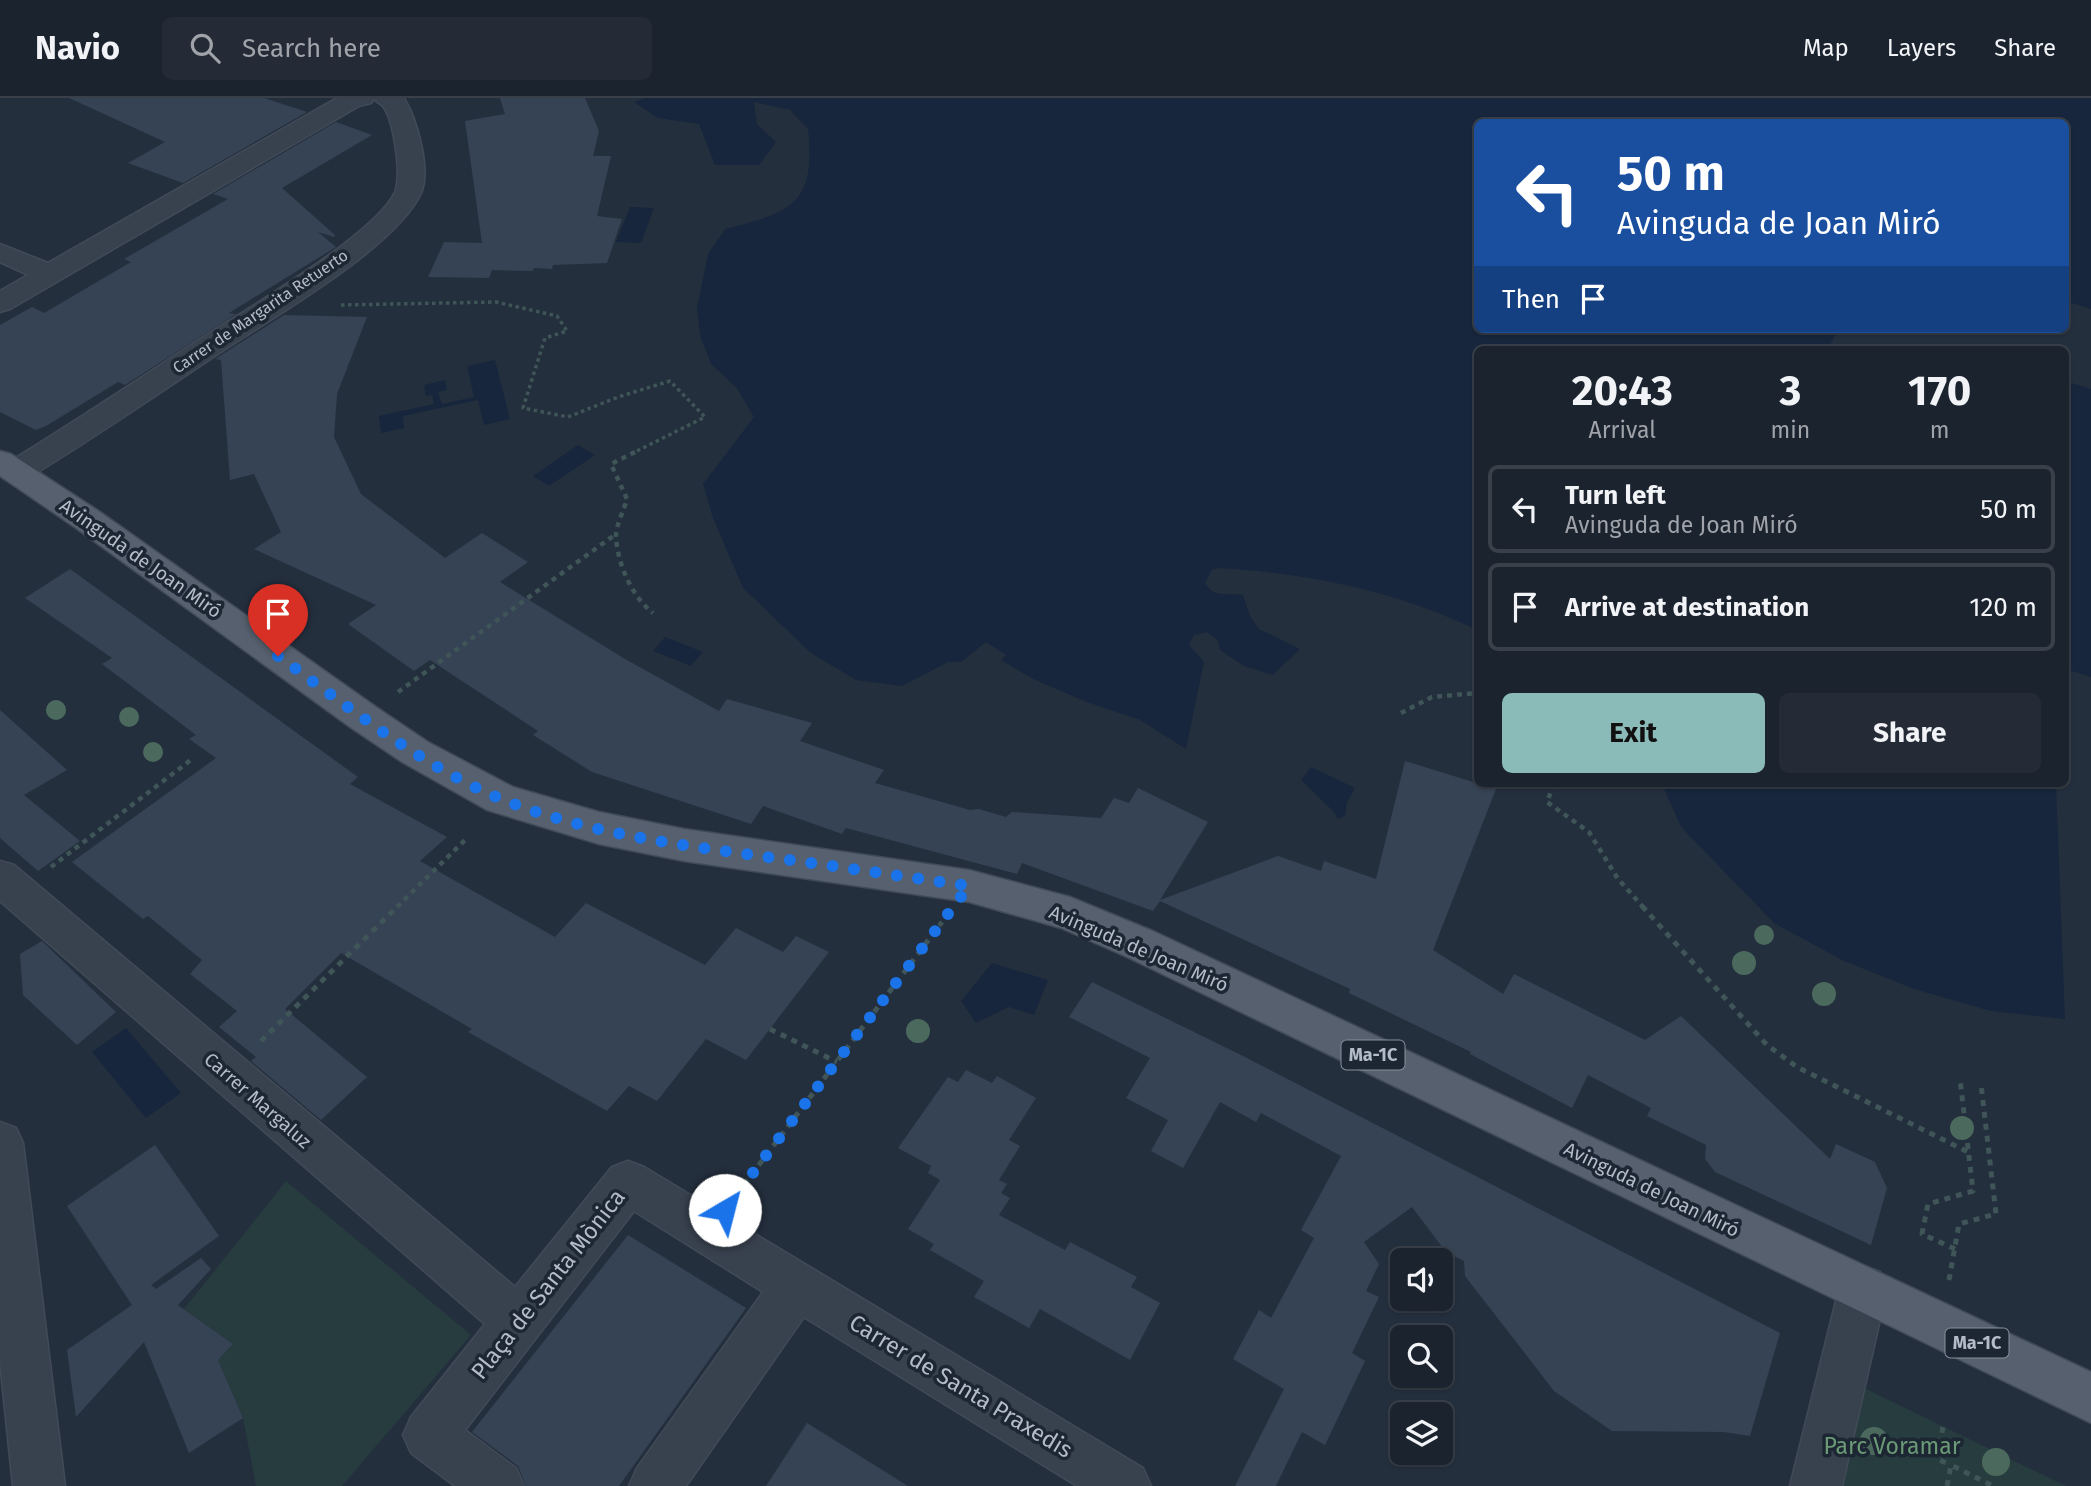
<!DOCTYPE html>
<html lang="en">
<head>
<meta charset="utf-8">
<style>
	:root { --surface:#1b232e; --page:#242b36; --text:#f1f3f6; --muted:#a0a4aa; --line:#39404a; --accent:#8bbbb9 }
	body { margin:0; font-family:"Fira Sans",sans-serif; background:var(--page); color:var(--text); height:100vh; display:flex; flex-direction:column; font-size:26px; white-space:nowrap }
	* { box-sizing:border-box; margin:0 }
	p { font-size:23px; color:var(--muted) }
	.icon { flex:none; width:38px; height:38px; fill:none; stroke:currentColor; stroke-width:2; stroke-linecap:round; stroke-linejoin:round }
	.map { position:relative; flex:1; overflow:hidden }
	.drawer { position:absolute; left:1474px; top:248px; width:595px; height:441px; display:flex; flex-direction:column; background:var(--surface); border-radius:10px; box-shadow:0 2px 5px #0004,0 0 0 2px var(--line) }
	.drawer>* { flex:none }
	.banner { position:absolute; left:1474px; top:21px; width:595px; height:214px; border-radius:10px; box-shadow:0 2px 5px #0004,0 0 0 2px var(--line); background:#1a4fa0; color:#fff; overflow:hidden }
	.tools { position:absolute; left:1390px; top:1150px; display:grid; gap:14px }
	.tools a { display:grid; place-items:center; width:63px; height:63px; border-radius:10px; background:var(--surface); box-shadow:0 2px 5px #0004,0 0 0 2px var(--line); font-size:35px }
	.pin { position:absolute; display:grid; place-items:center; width:60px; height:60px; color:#fff; margin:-72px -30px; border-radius:50% 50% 50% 0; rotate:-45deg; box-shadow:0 0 7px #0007 }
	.pin .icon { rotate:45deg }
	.me { position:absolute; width:77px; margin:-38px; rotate:37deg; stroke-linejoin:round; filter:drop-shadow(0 0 5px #0008) }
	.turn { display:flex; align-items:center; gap:24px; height:147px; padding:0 28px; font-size:32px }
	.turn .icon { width:91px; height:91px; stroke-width:2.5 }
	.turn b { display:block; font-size:49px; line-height:60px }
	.then { display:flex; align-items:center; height:66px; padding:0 28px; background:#0003; gap:14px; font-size:26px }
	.eta { display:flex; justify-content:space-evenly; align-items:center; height:119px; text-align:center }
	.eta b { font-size:42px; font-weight:700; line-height:49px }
	.cta { display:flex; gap:14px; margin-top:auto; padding:14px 28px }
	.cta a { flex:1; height:80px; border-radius:10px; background:var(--accent); color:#111; font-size:28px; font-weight:700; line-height:80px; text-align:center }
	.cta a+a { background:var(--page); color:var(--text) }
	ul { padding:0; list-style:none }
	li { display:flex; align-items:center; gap:21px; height:88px; margin:0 14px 10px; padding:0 14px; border:4px solid var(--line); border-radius:10px }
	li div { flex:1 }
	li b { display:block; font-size:26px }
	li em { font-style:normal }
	header { display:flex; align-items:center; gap:42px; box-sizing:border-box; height:98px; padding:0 35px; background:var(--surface); border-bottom:2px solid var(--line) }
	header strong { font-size:33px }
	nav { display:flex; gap:38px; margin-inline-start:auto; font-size:24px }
	.search { width:490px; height:63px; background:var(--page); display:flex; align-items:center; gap:18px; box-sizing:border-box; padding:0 24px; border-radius:10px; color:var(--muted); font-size:26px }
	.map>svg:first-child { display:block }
	.green { fill:#263c3f }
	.water { fill:#17263c }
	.building { fill:#364354 }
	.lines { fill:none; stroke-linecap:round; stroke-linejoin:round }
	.minor-casing { stroke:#414a57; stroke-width:3 }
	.tertiary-casing { stroke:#414a57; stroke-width:3 }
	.primary-casing { stroke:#414a57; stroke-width:3 }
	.path-far2 { stroke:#3f5557; stroke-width:3.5; stroke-dasharray:3.5 3.5; stroke-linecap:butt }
	.path-far1 { stroke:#3f5557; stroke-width:4.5; stroke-dasharray:5 5; stroke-linecap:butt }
	.path { stroke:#3f5557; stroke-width:5; stroke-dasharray:6 6; stroke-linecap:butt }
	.minor { fill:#38414e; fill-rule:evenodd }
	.tertiary { fill:#38414e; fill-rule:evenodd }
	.primary { fill:#56606e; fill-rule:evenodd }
	.tree { fill:#4b6a5d }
	.route { stroke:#1a73e8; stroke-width:12; stroke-dasharray:0 21.6 }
	.labels { text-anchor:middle; stroke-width:7; stroke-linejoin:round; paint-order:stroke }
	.far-street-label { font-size:16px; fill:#b4bcc9; stroke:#1d2633 }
	.shield { fill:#1d2633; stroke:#878f9c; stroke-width:2 }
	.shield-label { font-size:18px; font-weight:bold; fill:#b4bcc9 }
	.street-label { font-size:19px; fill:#b4bcc9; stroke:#1d2633 }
	.near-street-label { font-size:23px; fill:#b4bcc9; stroke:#1d2633 }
	.near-park-label { font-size:23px; fill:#6b9a76; stroke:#1d2633 }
</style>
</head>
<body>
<header>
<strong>Navio</strong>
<div class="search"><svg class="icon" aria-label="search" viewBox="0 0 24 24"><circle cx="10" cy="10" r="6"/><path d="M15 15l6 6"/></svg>Search here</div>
<nav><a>Map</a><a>Layers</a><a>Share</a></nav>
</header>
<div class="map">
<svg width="2091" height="1388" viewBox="0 0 2091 1388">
	<rect width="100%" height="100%" fill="#242f3e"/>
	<g class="green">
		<polygon points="286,1083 471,1237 342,1388 256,1388 243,1320 218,1262 233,1246 184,1211"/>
		<polygon points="1864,1290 2066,1388 1841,1388"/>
	</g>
	<g class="water">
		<path d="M645,0H2091V211L2065,203V24H1477V231H1839L1827,252H1477V532C1397,493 1307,475 1218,470L1212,472L1205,485C1214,501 1227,494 1243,497L1250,518L1259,531L1300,551L1273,577L1244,568L1220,552L1218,543L1207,534L1194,537L1189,547L1204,564L1186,651L1140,622L1084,603L1031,580L1001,562L1006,557L986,544L961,564H948L902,588L856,582L811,555L743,490L713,420L703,386L754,319L736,289L711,266L700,237L697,210L708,156L725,131C792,114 816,106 808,31L790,12L754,4L757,26L776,44L759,67H715L699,26L658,20L634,4Z"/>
		<polygon points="630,109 654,110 641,145 616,144"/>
		<polygon points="495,262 510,321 484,327 478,302 403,318 404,330 381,335 379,318 434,306 432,297 426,298 424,287 445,282 447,292 438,294 442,306 474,299 467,268"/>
		<polygon points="2065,283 2091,291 2091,579 2065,571"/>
		<polygon points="578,347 595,357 549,388 533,378"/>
		<polygon points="665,539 703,554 691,568 653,553"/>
		<polygon points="1311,669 1355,690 1347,704 1345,718 1338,721 1334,714 1301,682"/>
		<polygon points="1662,686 2056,686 2065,921 1991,913 1914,891 1844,863 1774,825 1681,729"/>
		<polygon points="992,865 1048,882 1034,917 1009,909 976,925 961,903"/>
		<polygon points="126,930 181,995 146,1020 92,954"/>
	</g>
	<g class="building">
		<polygon points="69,0 264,0 307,14 183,85 128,65 165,44"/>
		<polygon points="500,0 585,0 599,33 593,58 611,58 597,118 622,121 607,165 553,167 552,171 534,170 533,173 492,172 489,180 428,179 444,144 482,145 465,23 505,16"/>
		<polygon points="336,24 372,37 282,90 335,137 334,139 318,134 336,149 229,215 236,216 125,287 118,284 46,328 36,332 0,314 0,227 32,209 44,215 131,164 124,161 228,101 213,96"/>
		<polygon points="284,217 367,219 337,296 334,339 361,396 445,460 482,435 528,464 500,484 625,561 719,613 727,601 812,625 800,643 884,672 875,685 970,712 979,711 1006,719 1012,714 1101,720 1114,700 1129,705 1138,690 1208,724 1160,802 1278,758 1321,773 1324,763 1376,781 1405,663 1496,691 1433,852 1503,896 1514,876 1645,942 1681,918 1830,1061 1836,1046 1875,1064 1887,1090 1871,1147 1715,1074 1705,1061 1706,1047 1647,1018 1651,1010 1588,977 1572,1010 1470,956 1471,954 1349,895 1350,891 1160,803 1153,813 1022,765 1017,776 846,730 842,736 763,708 751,726 592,674 533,637 538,633 430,562 414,573 348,526 376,507 254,451 281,434 254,376 230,382 221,262 215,261"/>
		<polygon points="70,471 358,679 350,686 447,739 420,763 555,839 586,805 705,867 736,830 783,854 796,838 829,854 746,962 706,941 657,1003 629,988 607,1013 468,934 472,931 341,855 285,911 367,979 321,1022 251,963 256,959 219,929 237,913 190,876 202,862 148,818 143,821 72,764 216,660 189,641 196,637 102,566 112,560 25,500"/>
		<polygon points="0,612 67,672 24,697 80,743 38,773 0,740"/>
		<polygon points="42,843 116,914 77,947 23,897 20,856"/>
		<polygon points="1092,884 1241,957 1780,1235 1750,1338 1724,1334 1612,1333 1554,1293 1465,1178 1464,1163 1446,1154 1412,1109 1364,1144 1379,1166 1366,1193 1379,1199 1352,1255 1365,1263 1325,1347 1302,1334 1276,1388 1235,1388 1284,1291 1233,1261 1259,1212 1271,1220 1314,1140 1301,1132 1341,1058 1261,1015 1256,1024 1220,1004 1183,1070 1151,1053 1168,1022 1126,1000 1150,960 1069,919"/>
		<polygon points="966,972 992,985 997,978 1036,1000 1009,1042 1020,1048 999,1082 1007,1086 1001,1095 1010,1100 999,1117 1065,1152 1070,1144 1137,1179 1131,1189 1160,1205 1130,1262 1040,1211 1029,1230 974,1199 984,1183 930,1152 934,1146 908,1131 940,1082 928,1075 931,1068 898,1050 948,979 958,984"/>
		<polygon points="155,1047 219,1138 151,1187 156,1191 201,1160 211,1171 178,1207 233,1246 218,1262 243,1320 189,1355 144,1244 76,1319 67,1252 132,1207 67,1108"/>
		<polygon points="628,1137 746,1210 619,1388 526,1388 518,1368 472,1334"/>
		<polygon points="807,1325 908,1388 766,1388"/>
	</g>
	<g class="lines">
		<g class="minor-casing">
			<g id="minor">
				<path d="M337,0H404L405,2C417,22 431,72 421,95C397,148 277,217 227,250C160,294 95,340 26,381L15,384L4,381L0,372L4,367C72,326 138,281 205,238C247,211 377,135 395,94C402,76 394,27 385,11C382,5 378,6 374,1L371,5L359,8L10,211L0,214V193L28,177L0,164V146L48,165Z"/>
				<polygon points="0,763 14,767 515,1189 612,1069 628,1063 644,1069 1143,1370 1151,1388 1077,1388 804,1219 686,1388 629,1388 637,1370 763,1194 634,1113 465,1332 516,1370 524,1388 455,1388 411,1355 403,1337 411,1319 485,1226 0,803"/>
				<polygon points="1863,1168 1880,1174 1887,1191 1842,1388 1790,1388 1839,1191 1846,1174"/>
			</g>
		</g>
		<g class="tertiary-casing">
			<polygon id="tertiary" points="0,1024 16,1030 23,1045 65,1388 13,1388 0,1263"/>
		</g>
		<g class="primary-casing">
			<polygon id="primary" points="0,353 11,356 100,414 376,609 428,644 513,689 599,714 684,731 969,772 1070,799 1155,834 2091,1274 2091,1325 1125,858 1061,830 969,804 684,763 599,746 487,712 402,664 350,629 76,430 0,378"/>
		</g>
		<polyline class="path-far2" points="341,207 496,204 557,218 567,233 545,240 523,310 568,319 618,299 670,283 705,319 631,356"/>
		<g class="path-far1">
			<path d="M635,354L611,366L627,401C624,412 616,427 616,438C617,465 632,499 653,515"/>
			<polyline points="398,594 616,436"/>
			<polyline points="1401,615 1432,599 1477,595"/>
			<polyline points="1554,686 1547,704 1589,734 1618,781 1643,809"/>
			<polyline points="51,769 192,661"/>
			<polyline points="397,809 468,739"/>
		</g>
		<g class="path">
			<polyline points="1642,808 1767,947 1797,969 1968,1054"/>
			<polyline points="770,931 837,964"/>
			<polyline points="261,943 398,808"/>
			<polyline points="737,1096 942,824"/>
			<polyline points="1955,1151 1922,1136 1928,1106 1973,1093 1960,981"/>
			<polyline points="1949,1182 1959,1126 1996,1116 1981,986"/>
			<polyline points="1943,1329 1937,1361 1951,1367"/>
			<polyline points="1947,1388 1951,1367 1993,1388"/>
		</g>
		<use href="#minor" class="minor"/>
		<use href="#tertiary" class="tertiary"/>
		<use href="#primary" class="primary"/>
	</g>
	<g class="tree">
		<circle cx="56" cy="612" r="10"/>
		<circle cx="129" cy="619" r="10"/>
		<circle cx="153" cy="654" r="10"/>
		<circle cx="1764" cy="837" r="10"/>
		<circle cx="1744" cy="865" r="12"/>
		<circle cx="1824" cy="896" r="12"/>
		<circle cx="918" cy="933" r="12"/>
		<circle cx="1962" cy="1030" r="12"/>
		<circle cx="1874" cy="1343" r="14"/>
		<circle cx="1996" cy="1364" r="14"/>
	</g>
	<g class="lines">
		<path class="route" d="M278,558C349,609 420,667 501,701C582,734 673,746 759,758C829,767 899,778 969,788L725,1112"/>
	</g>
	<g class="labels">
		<g class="far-street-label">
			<text transform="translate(260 213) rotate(-34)" y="6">Carrer de Margarita Retuerto</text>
		</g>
		<g class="shield">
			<rect x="1341.5" y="942.5" width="63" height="29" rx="5"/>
			<rect x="1945.5" y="1230.5" width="63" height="29" rx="5"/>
		</g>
		<g class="shield-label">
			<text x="1373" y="963">Ma-1C</text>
			<text x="1977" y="1251">Ma-1C</text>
		</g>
		<g class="street-label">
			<text transform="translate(141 460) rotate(35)" y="7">Avinguda de Joan Miró</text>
			<text transform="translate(1139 850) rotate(23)" y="7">Avinguda de Joan Miró</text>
			<text transform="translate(258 1002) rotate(41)" y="7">Carrer Margaluz</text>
			<text transform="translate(1652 1091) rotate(26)" y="7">Avinguda de Joan Miró</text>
		</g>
		<g class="near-street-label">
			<text transform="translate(548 1186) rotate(-52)" y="8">Plaça de Santa Mònica</text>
			<text transform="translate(961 1288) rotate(31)" y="8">Carrer de Santa Praxedis</text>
		</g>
		<g class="near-park-label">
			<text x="1892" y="1356">Parc Voramar</text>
		</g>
	</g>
</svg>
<div class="tools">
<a><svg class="icon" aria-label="sound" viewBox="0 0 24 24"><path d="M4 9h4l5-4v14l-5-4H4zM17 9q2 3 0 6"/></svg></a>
<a><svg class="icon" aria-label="search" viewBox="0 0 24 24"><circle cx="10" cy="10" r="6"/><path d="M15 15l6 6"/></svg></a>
<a><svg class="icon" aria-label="layers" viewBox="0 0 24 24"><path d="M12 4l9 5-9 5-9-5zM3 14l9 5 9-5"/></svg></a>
</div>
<div class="pin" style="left:278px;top:558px;background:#d93025"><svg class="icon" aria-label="arrive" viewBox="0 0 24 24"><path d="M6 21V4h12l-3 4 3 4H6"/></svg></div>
<svg class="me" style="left:725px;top:1112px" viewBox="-20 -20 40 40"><circle r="19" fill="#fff"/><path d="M0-13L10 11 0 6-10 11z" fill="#1a73e8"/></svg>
<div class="banner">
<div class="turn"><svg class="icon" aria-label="left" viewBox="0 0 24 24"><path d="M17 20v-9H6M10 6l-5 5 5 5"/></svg><div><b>50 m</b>Avinguda de Joan Miró</div></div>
<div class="then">Then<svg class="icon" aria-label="arrive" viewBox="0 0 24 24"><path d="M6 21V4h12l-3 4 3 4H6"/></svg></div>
</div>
<section class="drawer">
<div class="eta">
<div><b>20:43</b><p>Arrival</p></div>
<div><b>3</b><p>min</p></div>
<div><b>170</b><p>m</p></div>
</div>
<ul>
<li><svg class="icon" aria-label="left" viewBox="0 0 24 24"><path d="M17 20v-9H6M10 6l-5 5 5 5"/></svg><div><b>Turn left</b><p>Avinguda de Joan Miró</p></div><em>50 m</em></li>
<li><svg class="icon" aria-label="arrive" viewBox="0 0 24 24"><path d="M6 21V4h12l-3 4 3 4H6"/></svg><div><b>Arrive at destination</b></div><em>120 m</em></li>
</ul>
<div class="cta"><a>Exit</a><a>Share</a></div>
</section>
</div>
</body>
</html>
